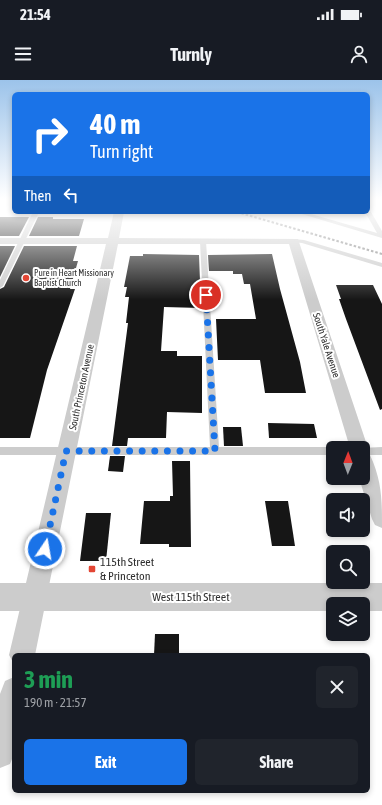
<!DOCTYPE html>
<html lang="en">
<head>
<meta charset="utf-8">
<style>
	:root { --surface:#171b24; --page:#20242c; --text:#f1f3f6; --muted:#9ea1a6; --accent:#1a73e8 }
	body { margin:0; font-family:"Asap Condensed",sans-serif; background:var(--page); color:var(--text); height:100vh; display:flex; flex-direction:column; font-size:15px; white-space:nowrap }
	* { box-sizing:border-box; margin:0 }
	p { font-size:13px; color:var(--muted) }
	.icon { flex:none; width:22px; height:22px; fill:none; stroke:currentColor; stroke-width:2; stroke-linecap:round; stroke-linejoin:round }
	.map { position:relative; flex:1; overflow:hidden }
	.drawer { position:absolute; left:12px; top:573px; width:358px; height:140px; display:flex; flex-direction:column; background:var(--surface); border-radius:6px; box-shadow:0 2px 6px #0003 }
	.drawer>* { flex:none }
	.banner { position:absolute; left:12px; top:12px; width:358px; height:122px; border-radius:6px; box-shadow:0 2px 6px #0003; background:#1a73e8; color:#fff; overflow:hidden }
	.needle { width:26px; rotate:1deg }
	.tools { position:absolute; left:326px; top:361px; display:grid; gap:8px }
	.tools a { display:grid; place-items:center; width:44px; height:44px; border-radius:6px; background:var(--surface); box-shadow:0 2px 6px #0003; font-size:20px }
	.pin { position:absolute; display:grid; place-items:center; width:34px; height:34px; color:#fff; margin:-17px; border:2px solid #fff; border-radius:50%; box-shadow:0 1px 4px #0007 }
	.me { position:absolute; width:44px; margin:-22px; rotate:12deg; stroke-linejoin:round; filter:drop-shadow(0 0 3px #0008) }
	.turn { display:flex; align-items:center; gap:14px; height:84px; padding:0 12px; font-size:18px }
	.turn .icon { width:52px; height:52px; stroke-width:2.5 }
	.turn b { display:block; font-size:28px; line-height:34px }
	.then { display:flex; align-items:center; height:38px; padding:0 12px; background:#0003; gap:8px; font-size:15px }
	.round { display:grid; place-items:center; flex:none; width:42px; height:42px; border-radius:6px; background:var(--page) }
	.head { display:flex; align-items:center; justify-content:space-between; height:68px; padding:0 12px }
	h1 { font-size:24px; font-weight:700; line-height:30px; color:#1e9e55 }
	.primary-button { display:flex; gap:8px; margin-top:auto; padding:8px 12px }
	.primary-button a { flex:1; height:46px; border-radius:6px; background:var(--accent); color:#fff; font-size:16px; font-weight:700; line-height:46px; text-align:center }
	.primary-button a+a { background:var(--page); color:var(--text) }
	.status { display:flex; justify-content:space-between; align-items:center; height:28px; padding:0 20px; background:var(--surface); direction:ltr }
	.status svg { height:11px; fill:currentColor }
	header { display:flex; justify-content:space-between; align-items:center; height:52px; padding:0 12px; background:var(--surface); font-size:18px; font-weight:700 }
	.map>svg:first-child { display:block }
	.building { fill:#161616 }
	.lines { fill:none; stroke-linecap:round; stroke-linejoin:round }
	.service { fill:#ccc; fill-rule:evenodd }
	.minor { fill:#ccc; fill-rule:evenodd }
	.tertiary { fill:#ccc; fill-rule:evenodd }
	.rail { stroke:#848484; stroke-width:2; stroke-dasharray:2.5 2; stroke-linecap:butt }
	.route { stroke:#1a73e8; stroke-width:7; stroke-dasharray:0 12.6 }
	.poi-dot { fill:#e34634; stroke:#fff; stroke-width:1.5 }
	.labels { text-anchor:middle; stroke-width:4; stroke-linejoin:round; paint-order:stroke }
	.far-poi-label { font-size:9px; fill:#2f2f2f; stroke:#fff; text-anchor:start }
	.street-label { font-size:10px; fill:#2f2f2f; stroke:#fff }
	.near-poi-label { font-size:12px; fill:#2f2f2f; stroke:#fff; text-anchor:start }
	.near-street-label { font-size:12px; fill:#2f2f2f; stroke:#fff }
</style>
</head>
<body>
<div class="status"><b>21:54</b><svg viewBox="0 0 49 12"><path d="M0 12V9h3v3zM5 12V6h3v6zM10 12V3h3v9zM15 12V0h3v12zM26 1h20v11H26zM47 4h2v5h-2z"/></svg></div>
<header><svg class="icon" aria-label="menu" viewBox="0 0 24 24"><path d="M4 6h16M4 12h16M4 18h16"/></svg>Turnly<svg class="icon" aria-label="person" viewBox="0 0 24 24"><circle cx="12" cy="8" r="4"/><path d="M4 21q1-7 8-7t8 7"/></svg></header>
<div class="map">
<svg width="382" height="725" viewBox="0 0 382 725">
	<rect width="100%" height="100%" fill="#fff"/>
	<g class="building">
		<polygon points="0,137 29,137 19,156 0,156"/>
		<polygon points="38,137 53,137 53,139 84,139 79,156 29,156"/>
		<polygon points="0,166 15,166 0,197"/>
		<polygon points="24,166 77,166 73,181 78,181 70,209 75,209 47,290 30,358 0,358 0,209 4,207"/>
		<polygon points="143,174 199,175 201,228 164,227 161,271 177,271 177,276 202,276 202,333 167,332 166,358 128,358 127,366 112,366 128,243 126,243 129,217 125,217 127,207 124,207 130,176 143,176"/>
		<polygon points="272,174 280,209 300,282 306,313 265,313 260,280 218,280 216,239 256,239 250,204 244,204 242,194 233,194 233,191 209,191 208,175"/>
		<polygon points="336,205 373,205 382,224 382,329 380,330 346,239 339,219 341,219"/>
		<polygon points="268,343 314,344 317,358 269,358"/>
		<polygon points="223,347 241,347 243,366 224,366"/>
		<polygon points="110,376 125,376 123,392 108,391"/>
		<polygon points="172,381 190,381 191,467 169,467 169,464 140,464 144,421 170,421 170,416 173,416"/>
		<polygon points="265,421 288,421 295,466 272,466"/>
		<polygon points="86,433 111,433 106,481 80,481"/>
		<polygon points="155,554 179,554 179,575 154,575"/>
	</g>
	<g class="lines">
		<g class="service">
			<polygon points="368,130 371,132 382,151 382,158 295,132 304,132 377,153 365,132 368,132"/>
			<polygon points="33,132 39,132 3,206 0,208 0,200"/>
			<polygon points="203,159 206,161 219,367 333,367 335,368 333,368 333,375 0,375 0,367 210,367 200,161"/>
			<polygon points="294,159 304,160 382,183 382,187 302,163 292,162 292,160"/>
			<polygon points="382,367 382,375 363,375 363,368 361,368"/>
		</g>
		<g class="minor">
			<path d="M114,132H124L119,158L298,159L368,368L364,373L370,375C382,401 382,420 382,448L375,445L372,439L359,398H363V368H350L289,164H118L35,575H14V584L9,575L106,164H0V158H108Z"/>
			<polygon points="14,597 14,674 10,684 0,688 0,614 5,601"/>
		</g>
		<polygon class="tertiary" points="0,503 382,503 382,531 363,531 363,524 333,524 333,531 0,531"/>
		<polyline class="rail" points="237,132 382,174"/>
	</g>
	<linearGradient id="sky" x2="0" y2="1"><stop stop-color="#9cc3ea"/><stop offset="0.54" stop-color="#fff"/><stop offset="1" stop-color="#fff" stop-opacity="0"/></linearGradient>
	<rect width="382" height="220" fill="url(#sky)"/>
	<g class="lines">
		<polyline class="route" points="45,469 66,371 215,371 206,215"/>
	</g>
	<g class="poi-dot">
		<circle cx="26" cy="198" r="4"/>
		<rect x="88" y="485" width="8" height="8" rx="2"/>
	</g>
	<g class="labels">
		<g class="far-poi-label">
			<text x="34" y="196">Pure in Heart Missionary<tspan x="34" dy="10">Baptist Church</tspan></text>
		</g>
		<g class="street-label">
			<text transform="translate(327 265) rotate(72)" y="4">South Yale Avenue</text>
			<text transform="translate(81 307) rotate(-78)" y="4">South Princeton Avenue</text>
		</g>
		<g class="near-poi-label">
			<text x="100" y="486">115th Street<tspan x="100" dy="14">&amp; Princeton</tspan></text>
		</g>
		<g class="near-street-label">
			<text x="191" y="521">West 115th Street</text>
		</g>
	</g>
</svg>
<div class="tools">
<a><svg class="needle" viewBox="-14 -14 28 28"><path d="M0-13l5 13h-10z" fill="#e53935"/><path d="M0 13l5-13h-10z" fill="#9ea1a6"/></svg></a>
<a><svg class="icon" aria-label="sound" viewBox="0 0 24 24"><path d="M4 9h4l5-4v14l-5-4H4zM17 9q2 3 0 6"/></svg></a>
<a><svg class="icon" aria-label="search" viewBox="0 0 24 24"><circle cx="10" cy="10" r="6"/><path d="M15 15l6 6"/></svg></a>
<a><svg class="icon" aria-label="layers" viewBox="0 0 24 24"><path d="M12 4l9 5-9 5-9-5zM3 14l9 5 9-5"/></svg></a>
</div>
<div class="pin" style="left:206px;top:215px;background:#d93025"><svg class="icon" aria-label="arrive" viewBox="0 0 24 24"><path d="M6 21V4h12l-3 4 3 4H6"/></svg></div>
<svg class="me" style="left:45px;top:469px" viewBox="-20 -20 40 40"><circle r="17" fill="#1a73e8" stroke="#fff" stroke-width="3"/><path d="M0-11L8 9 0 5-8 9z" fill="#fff"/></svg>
<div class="banner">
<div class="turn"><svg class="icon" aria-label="right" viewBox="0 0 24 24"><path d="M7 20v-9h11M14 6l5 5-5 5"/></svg><div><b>40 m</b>Turn right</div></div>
<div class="then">Then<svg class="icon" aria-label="left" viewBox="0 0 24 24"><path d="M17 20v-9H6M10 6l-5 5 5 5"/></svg></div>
</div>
<section class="drawer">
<div class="head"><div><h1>3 min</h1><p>190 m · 21:57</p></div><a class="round"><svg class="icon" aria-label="close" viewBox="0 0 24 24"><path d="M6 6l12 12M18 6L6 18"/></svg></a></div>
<div class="primary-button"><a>Exit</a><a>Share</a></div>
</section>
</div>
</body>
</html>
